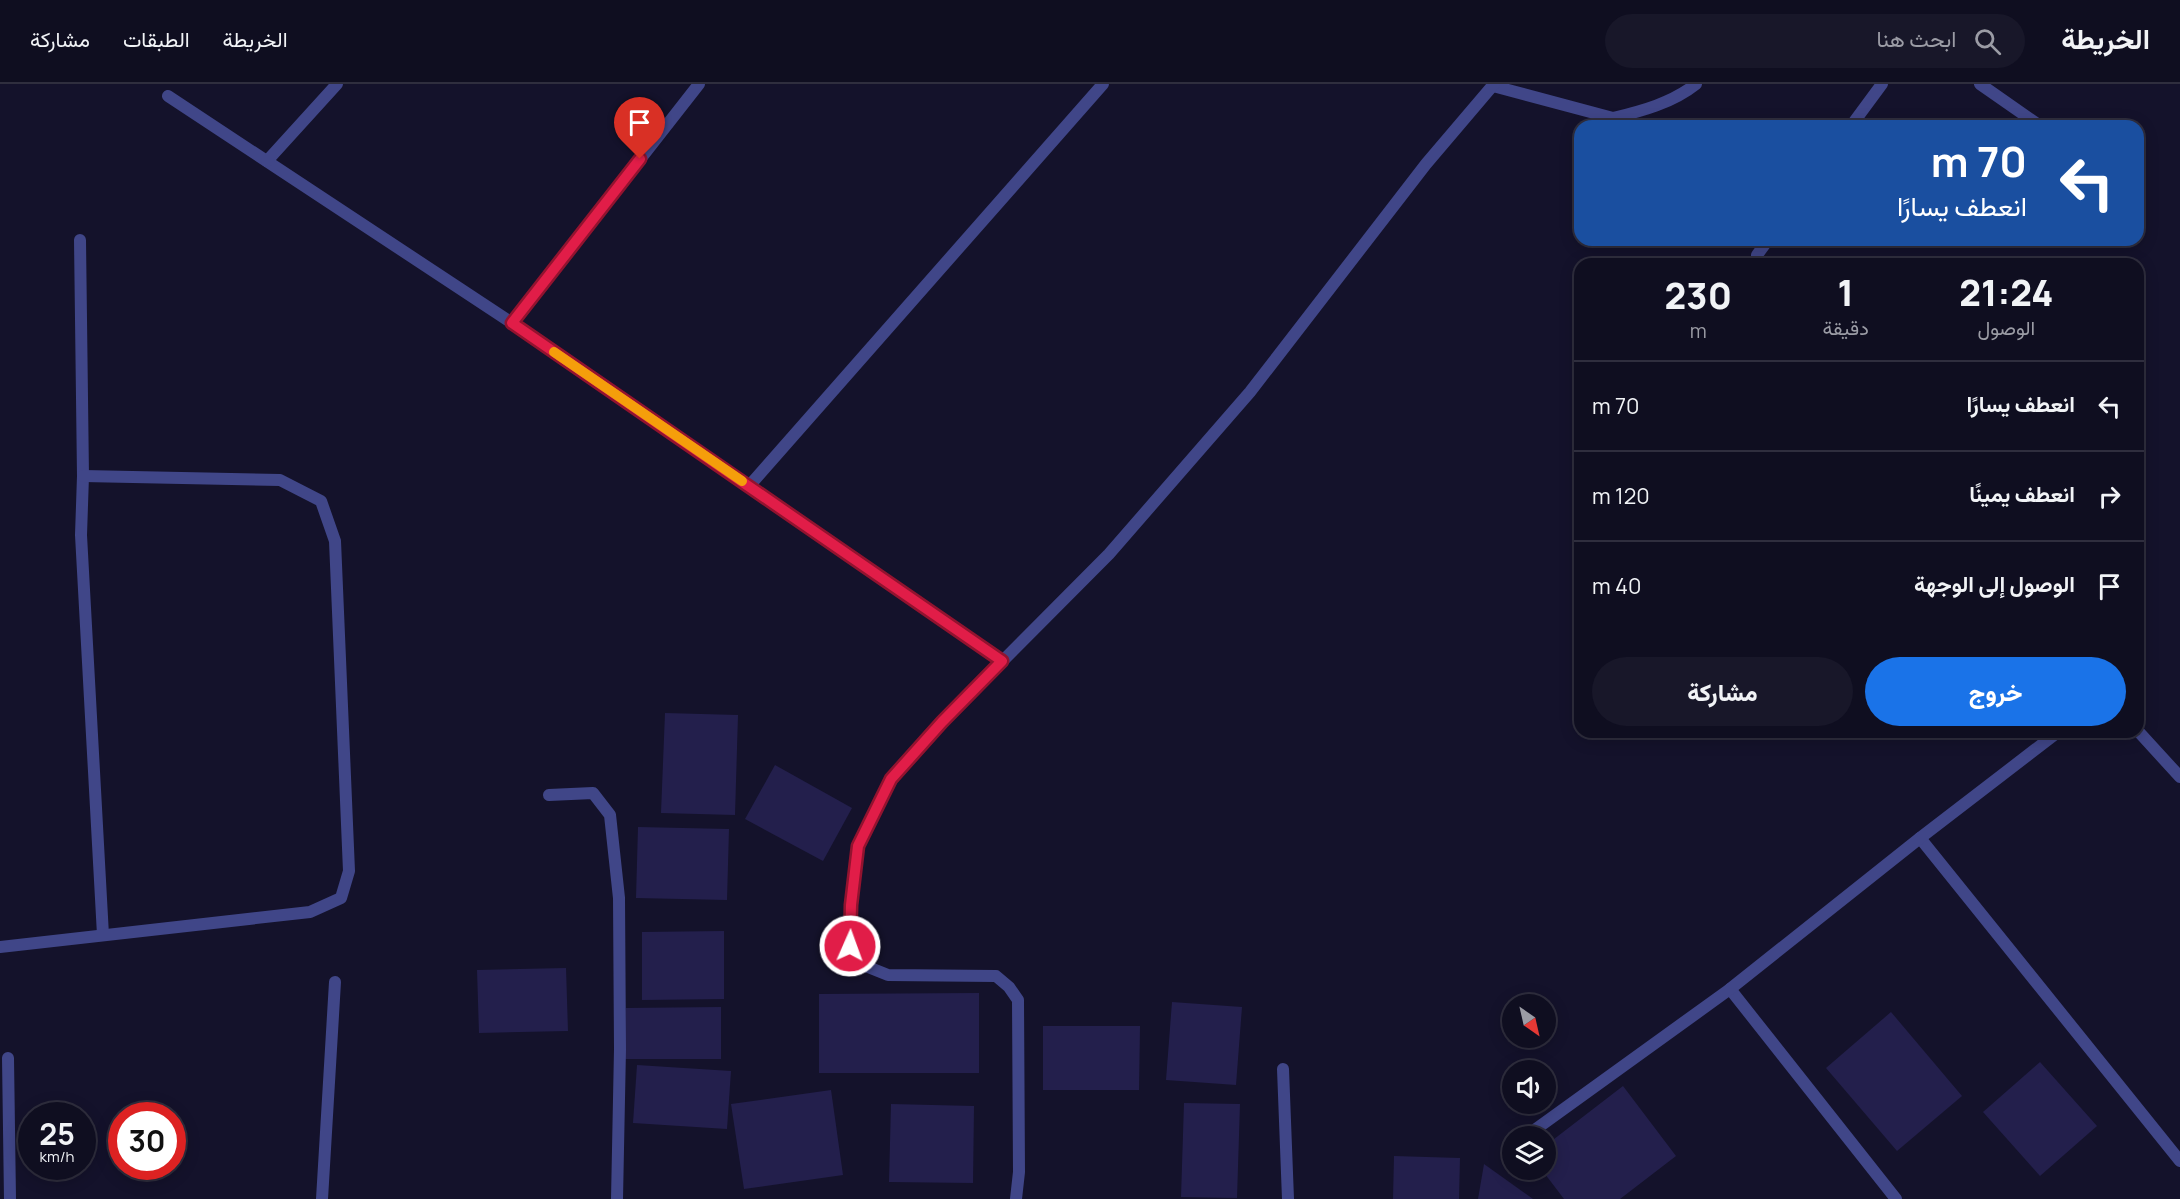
<!DOCTYPE html>
<html lang="ar">
<head>
<meta charset="utf-8">
<style>
	:root { --surface:#0f0e20; --page:#181729; --text:#f1f3f6; --muted:#9b9ca5; --line:#2f2e3e; --accent:#1a73e8 }
	body { margin:0; font-family:Manrope,Vazirmatn,sans-serif; background:var(--page); color:var(--text); direction:rtl; height:100vh; display:flex; flex-direction:column; font-size:22px; white-space:nowrap }
	* { box-sizing:border-box; margin:0 }
	p { font-size:20px; color:var(--muted) }
	.icon { flex:none; width:33px; height:33px; fill:none; stroke:currentColor; stroke-width:2; stroke-linecap:round; stroke-linejoin:round }
	.map { position:relative; flex:1; overflow:hidden; direction:ltr }
	.panel { position:absolute; left:1574px; top:174px; width:570px; height:480px; display:flex; flex-direction:column; background:var(--surface); border-radius:18px; box-shadow:0 3px 15px #0003,0 0 0 2px var(--line); direction:rtl }
	.panel>* { flex:none }
	.guide { position:absolute; left:1574px; top:36px; width:570px; height:126px; border-radius:18px; box-shadow:0 3px 15px #0003,0 0 0 2px var(--line); direction:rtl; background:#1a4fa0; color:#fff; overflow:hidden }
	.needle { width:39px; rotate:146deg }
	.buttons { position:absolute; left:1502px; top:910px; display:grid; gap:12px }
	.buttons a { display:grid; place-items:center; width:54px; height:54px; border-radius:50%; background:var(--surface); box-shadow:0 3px 15px #0003,0 0 0 2px var(--line); font-size:30px }
	.speed { position:absolute; left:18px; top:1018px; display:flex; gap:12px; font-size:30px; font-weight:700; text-align:center }
	.speed>* { display:grid; place-content:center; width:78px; height:78px; border-radius:50%; background:var(--surface); box-shadow:0 3px 15px #0003,0 0 0 2px var(--line); line-height:1 }
	.speed small { font-size:15px; font-weight:400 }
	.speed .limit { border:9px solid #d22; background:#fff; color:#111 }
	.pin { position:absolute; display:grid; place-items:center; width:51px; height:51px; color:#fff; margin:-62px -26px; border-radius:50% 50% 50% 0; rotate:-45deg; box-shadow:0 0 6px #0007 }
	.pin .icon { rotate:45deg }
	.me { position:absolute; width:66px; margin:-33px; rotate:2deg; stroke-linejoin:round; filter:drop-shadow(0 0 4px #0008) }
	.turn { display:flex; align-items:center; gap:21px; height:126px; padding:0 18px; font-size:27px }
	.turn .icon { width:78px; height:78px; stroke-width:2.5 }
	.turn b { display:block; font-size:42px; line-height:51px }
	.eta { display:flex; justify-content:space-evenly; align-items:center; height:102px; text-align:center }
	.eta b { font-size:36px; font-weight:800; line-height:42px }
	.cta { display:flex; gap:12px; margin-top:auto; padding:12px 18px }
	.cta a { flex:1; height:69px; border-radius:36px; background:var(--accent); color:#fff; font-size:24px; font-weight:800; line-height:69px; text-align:center }
	.cta a+a { background:var(--page); color:var(--text) }
	ul { padding:0; list-style:none }
	li { display:flex; align-items:center; gap:18px; height:90px; padding:0 18px; border-top:2px solid var(--line) }
	li div { flex:1 }
	li b { display:block; font-size:22px }
	li em { font-style:normal }
	header { display:flex; align-items:center; gap:36px; box-sizing:border-box; height:84px; padding:0 30px; background:var(--surface); border-bottom:2px solid var(--line) }
	header strong { font-size:28px }
	nav { display:flex; gap:33px; margin-inline-start:auto; font-size:21px }
	.search { width:420px; height:54px; background:var(--page); display:flex; align-items:center; gap:15px; box-sizing:border-box; padding:0 21px; border-radius:33px; color:var(--muted); font-size:22px }
	.map>svg:first-child { display:block }
	.building { fill:#231f4c }
	.lines { fill:none; stroke-linecap:round; stroke-linejoin:round }
	.street { stroke:#404688; stroke-width:12 }
	.route-casing { stroke:#92132f; stroke-width:15 }
	.route { stroke:#e11d48; stroke-width:10 }
	.slow { stroke:#f59e0b; stroke-width:10 }
</style>
</head>
<body>
<header>
<strong>الخريطة</strong>
<div class="search"><svg class="icon" aria-label="search" viewBox="0 0 24 24"><circle cx="10" cy="10" r="6"/><path d="M15 15l6 6"/></svg>ابحث هنا</div>
<nav><a>الخريطة</a><a>الطبقات</a><a>مشاركة</a></nav>
</header>
<div class="map">
<svg width="2180" height="1115" viewBox="0 0 2180 1115">
	<rect width="100%" height="100%" fill="#14122b"/>
	<g class="building">
		<polygon points="665,629 738,631 735,731 661,729"/>
		<polygon points="775,681 852,724 823,777 745,735"/>
		<polygon points="638,743 729,745 727,816 636,814"/>
		<polygon points="724,847 724,915 642,916 642,848"/>
		<polygon points="566,884 568,947 479,949 477,886"/>
		<polygon points="979,909 979,989 819,989 819,910"/>
		<polygon points="1172,918 1242,923 1236,1001 1166,996"/>
		<polygon points="721,923 721,975 625,975 626,924"/>
		<polygon points="1891,928 1962,1012 1897,1067 1826,984"/>
		<polygon points="1043,942 1140,942 1139,1006 1043,1006"/>
		<polygon points="2040,978 2097,1042 2040,1092 1983,1028"/>
		<polygon points="637,981 731,987 727,1045 633,1039"/>
		<polygon points="1623,1002 1676,1072 1620,1115 1564,1115 1542,1086 1545,1086 1545,1062"/>
		<polygon points="831,1006 843,1091 744,1105 731,1020"/>
		<polygon points="1184,1019 1240,1020 1237,1114 1181,1113"/>
		<polygon points="891,1020 974,1022 973,1099 889,1098"/>
		<polygon points="1394,1072 1460,1074 1459,1115 1393,1115"/>
		<polygon points="1484,1080 1533,1115 1478,1115"/>
	</g>
	<g class="lines">
		<g class="street">
			<polyline points="1980,0 2040,42"/>
			<path d="M1493,2L1613,34C1642,27 1672,19 1696,0"/>
			<polyline points="168,12 512,239 1002,577"/>
			<polyline points="1851,42 1882,0"/>
			<polyline points="267,77 337,0"/>
			<polyline points="80,156 83,392 81,451 103,851"/>
			<polyline points="1757,171 1768,156"/>
			<polyline points="512,239 699,0"/>
			<polyline points="750,401 1103,0"/>
			<polyline points="2138,647 2180,693"/>
			<polyline points="549,711 593,709 610,731 619,814 620,965 617,1115"/>
			<polyline points="1920,754 2180,1077"/>
			<polyline points="0,863 310,828 341,814 349,787 335,457 321,417 280,396 83,392"/>
			<polyline points="1730,905 1896,1115"/>
			<polyline points="8,974 10,1115"/>
			<polyline points="1283,985 1288,1115"/>
			<polyline points="1525,1053 1730,905 1920,754 2058,648"/>
			<polyline points="322,1115 335,898"/>
			<polyline points="1016,1115 1019,1088 1018,916 1009,903 996,892 888,891 863,881 850,862 851,821 858,762 892,695 942,638 1109,470 1250,308 1426,80 1494,0"/>
		</g>
	</g>
	<g class="lines">
		<g class="route-casing">
			<polyline id="route" points="640,75 512,239 1002,577 942,638 891,695 858,762 851,821 850,862"/>
		</g>
		<use href="#route" class="route"/>
		<polyline class="slow" points="554,268 742,397"/>
	</g>
</svg>
<div class="buttons">
<a><svg class="needle" viewBox="-14 -14 28 28"><path d="M0-13l5 13h-10z" fill="#e53935"/><path d="M0 13l5-13h-10z" fill="#9b9ca5"/></svg></a>
<a><svg class="icon" aria-label="sound" viewBox="0 0 24 24"><path d="M4 9h4l5-4v14l-5-4H4zM17 9q2 3 0 6"/></svg></a>
<a><svg class="icon" aria-label="layers" viewBox="0 0 24 24"><path d="M12 4l9 5-9 5-9-5zM3 14l9 5 9-5"/></svg></a>
</div>
<div class="speed"><div>25<small>km/h</small></div><div class="limit">30</div></div>
<div class="pin" style="left:640px;top:75px;background:#d93025"><svg class="icon" aria-label="arrive" viewBox="0 0 24 24"><path d="M6 21V4h12l-3 4 3 4H6"/></svg></div>
<svg class="me" style="left:850px;top:862px" viewBox="-20 -20 40 40"><circle r="17" fill="#e11d48" stroke="#fff" stroke-width="3"/><path d="M0-11L8 9 0 5-8 9z" fill="#fff"/></svg>
<div class="guide">
<div class="turn"><svg class="icon" aria-label="left" viewBox="0 0 24 24"><path d="M17 20v-9H6M10 6l-5 5 5 5"/></svg><div><b>70 m</b>انعطف يسارًا</div></div>
</div>
<section class="panel">
<div class="eta">
<div><b>21:24</b><p>الوصول</p></div>
<div><b>1</b><p>دقيقة</p></div>
<div><b>230</b><p>m</p></div>
</div>
<ul>
<li><svg class="icon" aria-label="left" viewBox="0 0 24 24"><path d="M17 20v-9H6M10 6l-5 5 5 5"/></svg><div><b>انعطف يسارًا</b></div><em>70 m</em></li>
<li><svg class="icon" aria-label="right" viewBox="0 0 24 24"><path d="M7 20v-9h11M14 6l5 5-5 5"/></svg><div><b>انعطف يمينًا</b></div><em>120 m</em></li>
<li><svg class="icon" aria-label="arrive" viewBox="0 0 24 24"><path d="M6 21V4h12l-3 4 3 4H6"/></svg><div><b>الوصول إلى الوجهة</b></div><em>40 m</em></li>
</ul>
<div class="cta"><a>خروج</a><a>مشاركة</a></div>
</section>
</div>
</body>
</html>
